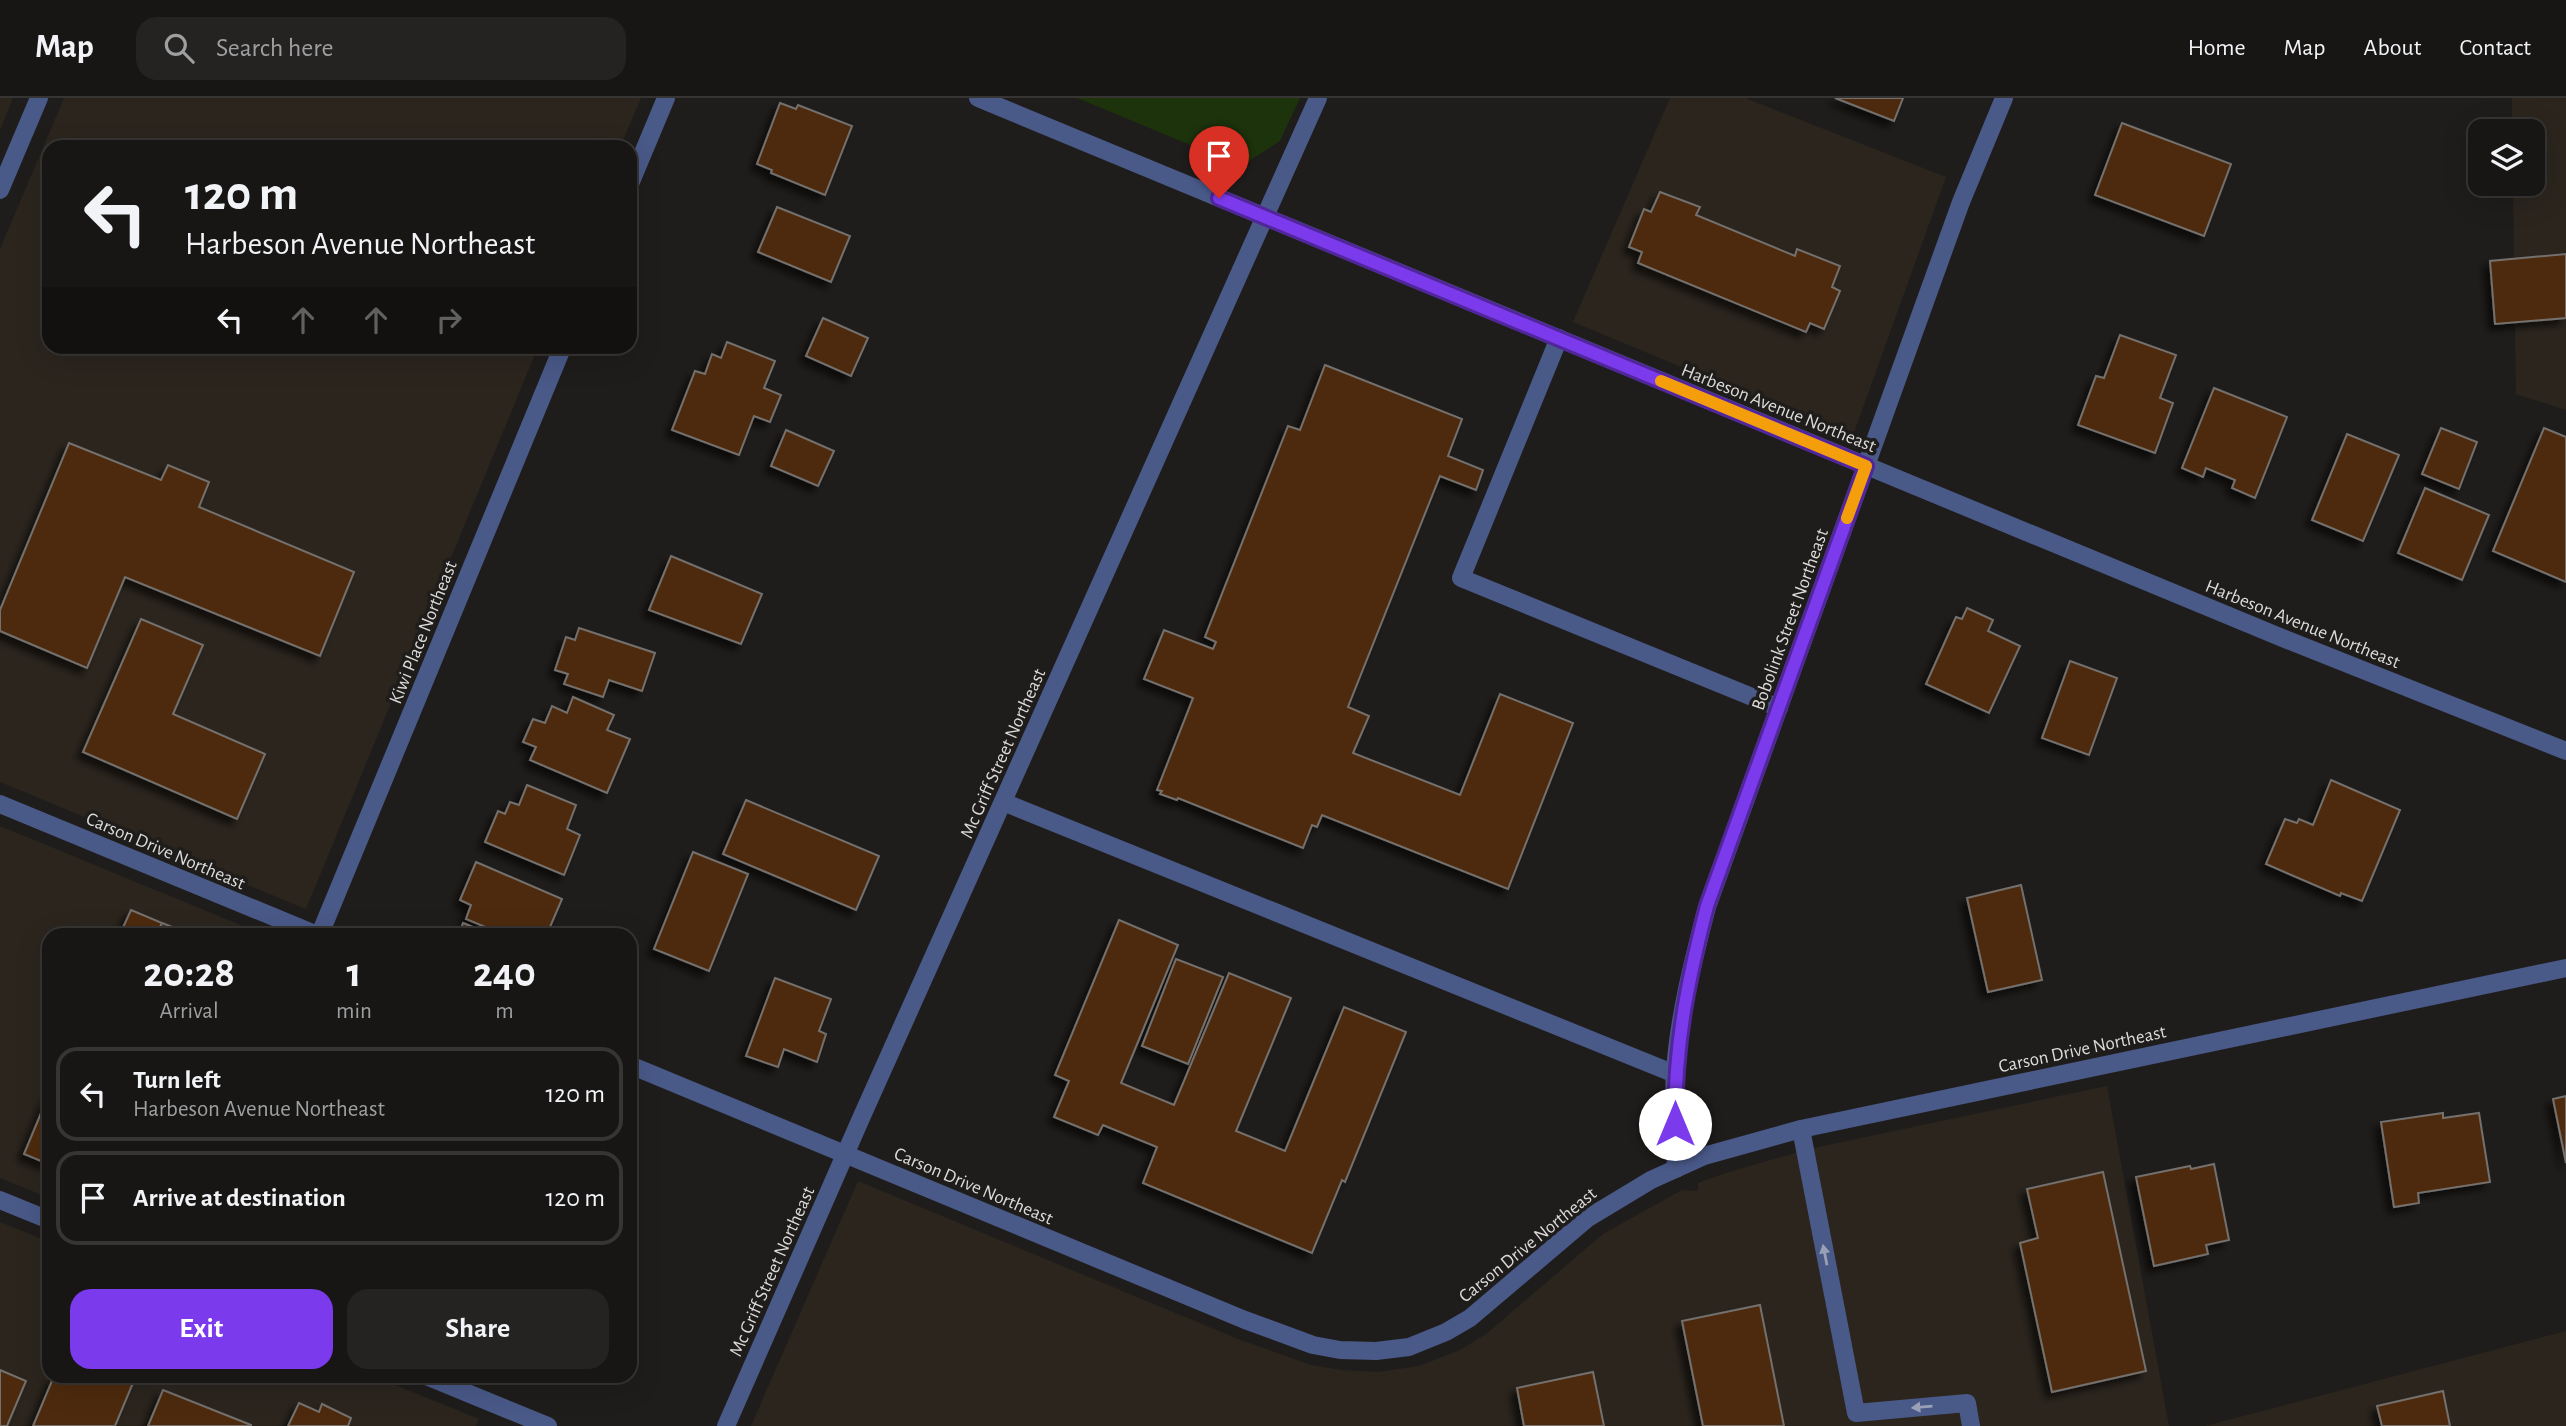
<!DOCTYPE html>
<html lang="en">
<head>
<meta charset="utf-8">
<style>
	:root { --surface:#171614; --page:#242322; --text:#f1f3f6; --muted:#9e9fa0; --line:#363534; --accent:#7c3aed }
	body { margin:0; font-family:"Alegreya Sans",sans-serif; background:var(--page); color:var(--text); height:100vh; display:flex; flex-direction:column; font-size:26px; white-space:nowrap }
	* { box-sizing:border-box; margin:0 }
	p { font-size:23px; color:var(--muted) }
	.icon { flex:none; width:38px; height:38px; fill:none; stroke:currentColor; stroke-width:2; stroke-linecap:round; stroke-linejoin:round }
	.map { position:relative; flex:1; overflow:hidden }
	.drawer { position:absolute; left:42px; top:830px; width:595px; height:455px; display:flex; flex-direction:column; background:var(--surface); border-radius:21px; box-shadow:0 7px 28px #0002,0 0 0 2px var(--line) }
	.drawer>* { flex:none }
	.guide { position:absolute; left:42px; top:42px; width:595px; height:214px; border-radius:21px; box-shadow:0 7px 28px #0002,0 0 0 2px var(--line); background:#171614; color:var(--text); overflow:hidden }
	.fabs { position:absolute; left:2468px; top:21px; display:grid; gap:14px }
	.fabs a { display:grid; place-items:center; width:77px; height:77px; border-radius:14px; background:var(--surface); box-shadow:0 7px 28px #0002,0 0 0 2px var(--line); font-size:35px }
	.pin { position:absolute; display:grid; place-items:center; width:60px; height:60px; color:#fff; margin:-72px -30px; border-radius:50% 50% 50% 0; rotate:-45deg; box-shadow:0 0 7px #0007 }
	.pin .icon { rotate:45deg }
	.me { position:absolute; width:77px; margin:-38px; rotate:0deg; stroke-linejoin:round; filter:drop-shadow(0 0 5px #0008) }
	.turn { display:flex; align-items:center; gap:24px; height:147px; padding:0 28px; font-size:32px }
	.turn .icon { width:91px; height:91px; stroke-width:2.5 }
	.turn b { display:block; font-size:49px; line-height:60px }
	.lanes { display:flex; align-items:center; height:66px; padding:0 28px; background:#0003; justify-content:center; gap:35px; direction:ltr }
	.lanes .off { opacity:.35 }
	.eta { display:flex; justify-content:space-evenly; align-items:center; height:119px; text-align:center }
	.eta b { font-size:42px; font-weight:600; line-height:49px }
	.button { display:flex; gap:14px; margin-top:auto; padding:14px 28px }
	.button a { flex:1; height:80px; border-radius:21px; background:var(--accent); color:#fff; font-size:28px; font-weight:600; line-height:80px; text-align:center }
	.button a+a { background:var(--page); color:var(--text) }
	ul { padding:0; list-style:none }
	li { display:flex; align-items:center; gap:21px; height:94px; margin:0 14px 10px; padding:0 14px; border:4px solid var(--line); border-radius:21px }
	li div { flex:1 }
	li b { display:block; font-size:26px }
	li em { font-style:normal }
	header { display:flex; align-items:center; gap:42px; box-sizing:border-box; height:98px; padding:0 35px; background:var(--surface); border-bottom:2px solid var(--line) }
	header strong { font-size:33px }
	nav { display:flex; gap:38px; margin-inline-start:auto; font-size:24px }
	.search { width:490px; height:63px; background:var(--page); display:flex; align-items:center; gap:18px; box-sizing:border-box; padding:0 24px; border-radius:21px; color:var(--muted); font-size:26px }
	.map>svg:first-child { display:block }
	.built { fill:#2b251e }
	.green { fill:#1c330c }
	.building { fill:#4e2908; stroke:#73706e; stroke-width:2; filter:url(#shadow) }
	.lines { fill:none; stroke-linecap:round; stroke-linejoin:round }
	.minor { stroke:#495988; stroke-width:18 }
	.oneway { fill:#9aa0b5 }
	.route-casing { stroke:#51269a; stroke-width:18 }
	.route { stroke:#7c3aed; stroke-width:12 }
	.slow { stroke:#f59e0b; stroke-width:12 }
	.labels { text-anchor:middle; stroke-width:7; stroke-linejoin:round; paint-order:stroke }
	.street-label { font-size:19px; fill:#dcdbd9; stroke:#1f1d1b }
</style>
</head>
<body>
<header>
<strong>Map</strong>
<div class="search"><svg class="icon" aria-label="search" viewBox="0 0 24 24"><circle cx="10" cy="10" r="6"/><path d="M15 15l6 6"/></svg>Search here</div>
<nav><a>Home</a><a>Map</a><a>About</a><a>Contact</a></nav>
</header>
<div class="map">
<svg width="2566" height="1328" viewBox="0 0 2566 1328">
	<defs>
		<filter id="shadow"><feDropShadow dx="-6" dy="6" stdDeviation="3.5" flood-color="#0009"/></filter>
	</defs>
	<rect width="100%" height="100%" fill="#1f1d1b"/>
	<g class="built">
		<polygon points="0,0 13,0 0,32"/>
		<polygon points="64,0 641,0 620,49 49,49 49,248 538,249 306,811 0,684 0,151"/>
		<polygon points="1670,0 1745,0 1946,79 1852,340 1573,224"/>
		<polygon points="2512,0 2566,0 2566,312 2516,296 2513,86 2532,86 2532,33 2512,33"/>
		<polygon points="0,728 262,836 49,836 49,1100 0,1080"/>
		<polygon points="2107,988 2169,1328 751,1328 858,1083 1238,1241 1311,1267 1341,1272 1378,1274 1419,1268 1460,1252 1486,1236 1603,1136 1682,1092 1698,1093 1698,1085 1729,1074 1809,1051"/>
		<polygon points="0,1124 49,1144 49,1278 373,1278 479,1321 476,1328 0,1328"/>
		<polygon points="2566,1233 2566,1328 2205,1328"/>
	</g>
	<polygon class="green" points="1077,0 1300,0 1280,43 1241,68"/>
	<g class="building">
		<polygon points="1835,0 1903,0 1894,23"/>
		<polygon points="780,5 796,11 798,7 852,28 825,97 771,75 772,72 757,66"/>
		<polygon points="2122,25 2231,66 2204,138 2095,97"/>
		<polygon points="1660,94 1700,109 1696,117 1795,158 1797,151 1840,168 1832,189 1840,193 1824,231 1810,225 1806,234 1638,165 1642,154 1629,149 1644,111 1651,114"/>
		<polygon points="777,109 850,138 831,184 758,154"/>
		<polygon points="2566,156 2566,220 2495,226 2490,163"/>
		<polygon points="823,220 868,240 851,278 806,258"/>
		<polygon points="2120,237 2176,257 2160,300 2173,305 2155,355 2078,327 2096,278 2104,280"/>
		<polygon points="727,244 775,263 764,290 781,297 770,324 754,318 739,357 672,332 695,273 705,276 712,256 721,260"/>
		<polygon points="1325,267 1462,321 1448,358 1483,372 1476,392 1440,378 1348,609 1369,618 1353,655 1460,697 1500,596 1573,625 1508,791 1322,717 1317,729 1312,727 1303,750 1178,700 1177,702 1160,696 1162,693 1157,692 1193,600 1144,581 1164,532 1213,551 1216,544 1205,539 1288,328 1300,332"/>
		<polygon points="2214,290 2287,319 2255,400 2232,390 2235,382 2206,370 2203,379 2182,370"/>
		<polygon points="2441,330 2477,344 2459,391 2422,376"/>
		<polygon points="2544,330 2566,339 2566,484 2493,453"/>
		<polygon points="786,332 834,353 818,388 771,368"/>
		<polygon points="2347,336 2399,357 2363,443 2312,422"/>
		<polygon points="69,345 161,382 168,367 209,384 199,409 354,474 320,558 125,479 87,570 0,533 0,512"/>
		<polygon points="2425,390 2489,417 2462,482 2398,455"/>
		<polygon points="671,458 762,496 741,546 649,512"/>
		<polygon points="1967,510 1993,522 1988,533 2020,548 1989,615 1926,586 1956,519 1962,521"/>
		<polygon points="141,521 203,547 173,616 265,656 237,721 83,654"/>
		<polygon points="579,530 655,555 642,593 609,582 603,599 564,586 568,576 555,572 566,539 575,542"/>
		<polygon points="2070,563 2117,580 2089,657 2042,640"/>
		<polygon points="573,599 614,617 607,632 630,641 607,695 530,662 536,649 523,644 533,621 545,625 552,608 567,615"/>
		<polygon points="2331,682 2400,712 2362,803 2341,795 2340,798 2266,766 2285,721 2297,725 2299,721 2313,727"/>
		<polygon points="527,687 576,707 567,731 580,737 564,777 485,744 498,713 505,716 510,704 519,707"/>
		<polygon points="746,702 879,758 856,812 723,756"/>
		<polygon points="693,754 748,776 709,873 654,851"/>
		<polygon points="476,764 562,801 547,836 502,836 466,821 471,807 460,802"/>
		<polygon points="2021,787 2042,882 1988,894 1967,800"/>
		<polygon points="131,812 162,825 157,836 120,836"/>
		<polygon points="1119,822 1178,847 1121,985 1174,1007 1229,875 1291,900 1236,1033 1285,1053 1344,909 1406,934 1345,1084 1342,1082 1312,1155 1143,1085 1157,1049 1103,1027 1098,1037 1054,1019 1069,983 1055,977"/>
		<polygon points="162,825 183,833 182,836 157,836"/>
		<polygon points="463,825 490,836 459,836"/>
		<polygon points="1176,861 1223,879 1188,966 1142,948"/>
		<polygon points="775,880 831,901 819,933 826,936 817,964 784,951 778,969 746,958"/>
		<polygon points="49,996 49,1044 41,1063 24,1056"/>
		<polygon points="2566,998 2566,1065 2553,1001"/>
		<polygon points="2443,1015 2443,1020 2479,1015 2490,1084 2418,1095 2419,1105 2394,1109 2381,1024"/>
		<polygon points="49,1044 49,1066 41,1063"/>
		<polygon points="2214,1066 2229,1142 2206,1147 2208,1156 2154,1168 2136,1079 2190,1068 2191,1071"/>
		<polygon points="2103,1074 2146,1273 2052,1294 2020,1145 2038,1140 2027,1091"/>
		<polygon points="1760,1207 1784,1328 1703,1328 1682,1223"/>
		<polygon points="0,1272 26,1283 7,1328 0,1328"/>
		<polygon points="1593,1274 1604,1328 1524,1328 1517,1290"/>
		<polygon points="54,1278 129,1278 135,1280 115,1328 33,1328"/>
		<polygon points="163,1292 251,1327 251,1328 148,1328"/>
		<polygon points="2443,1293 2450,1328 2382,1328 2377,1308"/>
		<polygon points="299,1305 319,1314 322,1306 351,1320 348,1328 288,1328"/>
	</g>
	<g class="lines">
		<g class="minor">
			<polyline points="978,0 2280,539 2566,653"/>
			<polyline points="630,86 666,0"/>
			<polyline points="0,92 39,0"/>
			<polyline points="1559,240 1461,480 1779,610"/>
			<polyline points="1003,704 1675,976"/>
			<polyline points="0,706 315,836"/>
			<polyline points="320,836 563,248"/>
			<polyline points="630,967 1245,1222 1313,1247 1340,1252 1376,1253 1409,1249 1446,1234 1470,1220 1588,1120 1651,1082 1704,1058 1801,1031 2566,870"/>
			<polyline points="1801,1031 1856,1315 1967,1305 1971,1328"/>
			<path d="M1676,1071C1675,1039 1673,1005 1675,973C1679,917 1693,863 1707,809L1961,104L2004,0"/>
			<polyline points="0,1102 49,1122"/>
			<polyline points="426,1278 548,1328"/>
			<polyline points="726,1328 862,1018 1318,0"/>
		</g>
	</g>
	<defs><path id="oneway-solid" d="M-6-.8H1V-3.2L6.5 0L1 3.2V.8H-6Z" transform="scale(1.75)"/></defs>
	<g class="oneway">
		<use href="#oneway-solid" transform="translate(1825 1157) rotate(-101)"/>
		<use href="#oneway-solid" transform="translate(1922 1309) rotate(175)"/>
	</g>
	<g class="lines">
		<g class="route-casing">
			<path id="route" d="M1219,100L1866,368L1707,808C1687,886 1675,945 1675,1026"/>
		</g>
		<use href="#route" class="route"/>
		<polyline class="slow" points="1661,283 1866,368 1847,420"/>
	</g>
	<g class="labels">
		<g class="street-label">
			<text transform="translate(1779 309) rotate(22)" y="7">Harbeson Avenue Northeast</text>
			<text transform="translate(1789 521) rotate(-70)" y="7">Bobolink Street Northeast</text>
			<text transform="translate(2303 525) rotate(22)" y="7">Harbeson Avenue Northeast</text>
			<text transform="translate(422 534) rotate(-68)" y="7">Kiwi Place Northeast</text>
			<text transform="translate(1002 655) rotate(-66)" y="7">Mc Griff Street Northeast</text>
			<text transform="translate(166 752) rotate(23)" y="7">Carson Drive Northeast</text>
			<text transform="translate(2082 950) rotate(-12)" y="7">Carson Drive Northeast</text>
			<text transform="translate(974 1087) rotate(23)" y="7">Carson Drive Northeast</text>
			<text transform="translate(1527 1146) rotate(-39)" y="7">Carson Drive Northeast</text>
			<text transform="translate(771 1173) rotate(-66)" y="7">Mc Griff Street Northeast</text>
		</g>
	</g>
</svg>
<div class="fabs">
<a><svg class="icon" aria-label="layers" viewBox="0 0 24 24"><path d="M12 4l9 5-9 5-9-5zM3 14l9 5 9-5"/></svg></a>
</div>
<div class="pin" style="left:1219px;top:100px;background:#d93025"><svg class="icon" aria-label="arrive" viewBox="0 0 24 24"><path d="M6 21V4h12l-3 4 3 4H6"/></svg></div>
<svg class="me" style="left:1675px;top:1026px" viewBox="-20 -20 40 40"><circle r="19" fill="#fff"/><path d="M0-13L10 11 0 6-10 11z" fill="#7c3aed"/></svg>
<div class="guide">
<div class="turn"><svg class="icon" aria-label="left" viewBox="0 0 24 24"><path d="M17 20v-9H6M10 6l-5 5 5 5"/></svg><div><b>120 m</b>Harbeson Avenue Northeast</div></div>
<div class="lanes"><svg class="icon" aria-label="left" viewBox="0 0 24 24"><path d="M17 20v-9H6M10 6l-5 5 5 5"/></svg><svg class="icon off" aria-label="ahead" viewBox="0 0 24 24"><path d="M12 20V5M6 11l6-6 6 6"/></svg><svg class="icon off" aria-label="ahead" viewBox="0 0 24 24"><path d="M12 20V5M6 11l6-6 6 6"/></svg><svg class="icon off" aria-label="right" viewBox="0 0 24 24"><path d="M7 20v-9h11M14 6l5 5-5 5"/></svg></div>
</div>
<section class="drawer">
<div class="eta">
<div><b>20:28</b><p>Arrival</p></div>
<div><b>1</b><p>min</p></div>
<div><b>240</b><p>m</p></div>
</div>
<ul>
<li><svg class="icon" aria-label="left" viewBox="0 0 24 24"><path d="M17 20v-9H6M10 6l-5 5 5 5"/></svg><div><b>Turn left</b><p>Harbeson Avenue Northeast</p></div><em>120 m</em></li>
<li><svg class="icon" aria-label="arrive" viewBox="0 0 24 24"><path d="M6 21V4h12l-3 4 3 4H6"/></svg><div><b>Arrive at destination</b></div><em>120 m</em></li>
</ul>
<div class="button"><a>Exit</a><a>Share</a></div>
</section>
</div>
</body>
</html>
